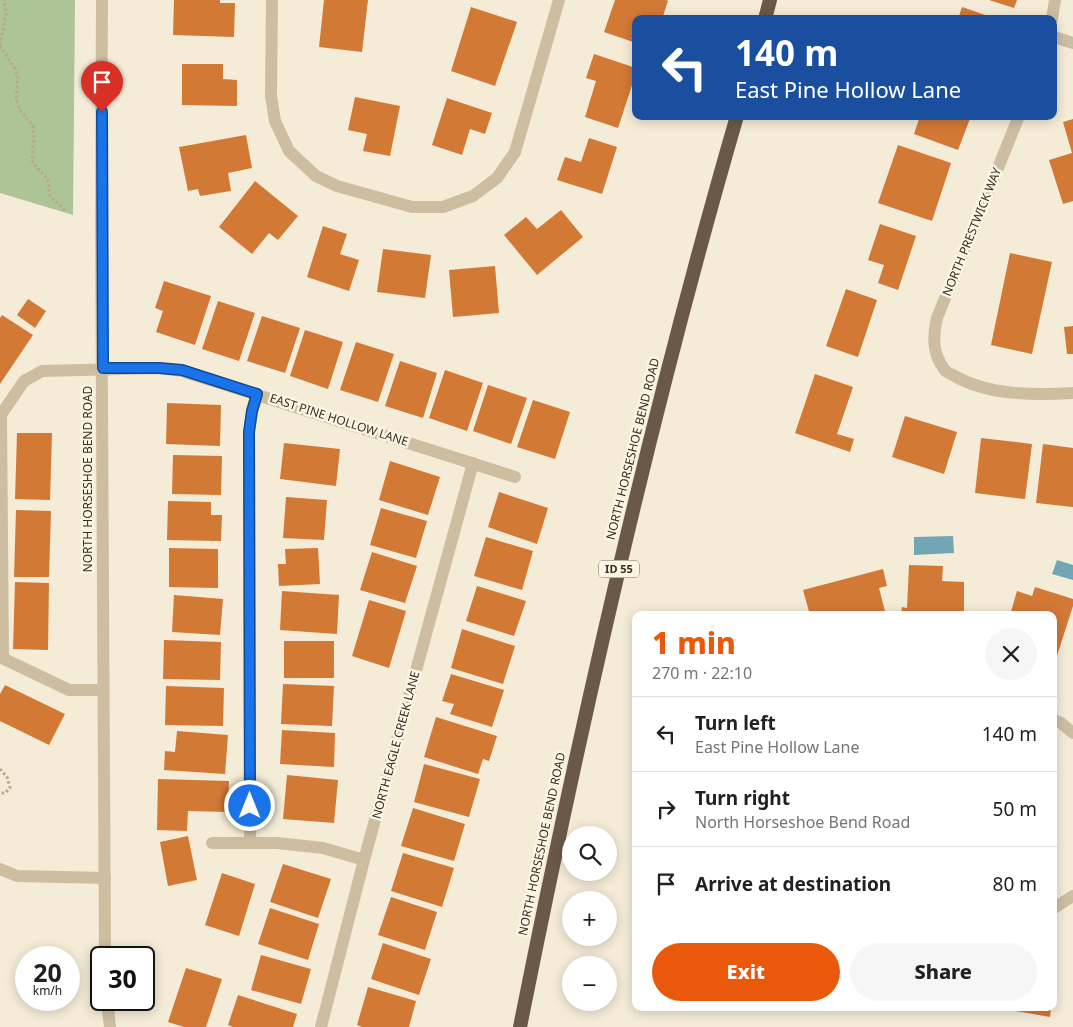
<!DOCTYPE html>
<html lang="en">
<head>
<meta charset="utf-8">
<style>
	:root { --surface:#fff; --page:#f6f6f6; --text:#202124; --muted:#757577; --line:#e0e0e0; --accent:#ea580c }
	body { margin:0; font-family:"Noto Sans",sans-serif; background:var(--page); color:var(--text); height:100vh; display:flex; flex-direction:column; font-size:19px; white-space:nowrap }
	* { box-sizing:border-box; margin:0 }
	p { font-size:16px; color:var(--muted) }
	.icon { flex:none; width:28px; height:28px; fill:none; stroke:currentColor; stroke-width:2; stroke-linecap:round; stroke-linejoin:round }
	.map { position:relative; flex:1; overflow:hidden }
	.sheet { position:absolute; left:632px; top:611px; width:425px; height:400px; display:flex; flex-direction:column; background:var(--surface); border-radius:10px; box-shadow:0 2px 12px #0003 }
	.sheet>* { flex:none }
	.guide { position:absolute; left:632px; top:15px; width:425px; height:105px; border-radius:10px; box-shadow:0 2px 12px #0003; background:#1a4fa0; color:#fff; overflow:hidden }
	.controls { position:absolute; left:562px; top:826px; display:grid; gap:10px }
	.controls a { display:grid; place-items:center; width:55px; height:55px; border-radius:50%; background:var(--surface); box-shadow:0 2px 12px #0003; font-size:25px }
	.speed { position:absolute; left:15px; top:946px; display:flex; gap:10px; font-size:25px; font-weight:700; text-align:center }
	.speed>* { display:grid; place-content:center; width:65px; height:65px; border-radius:50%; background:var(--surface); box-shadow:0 2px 12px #0003; line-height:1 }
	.speed small { font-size:12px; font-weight:400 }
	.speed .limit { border:2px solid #111; border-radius:8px; background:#fff; color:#111 }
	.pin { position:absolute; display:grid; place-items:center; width:42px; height:42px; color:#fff; margin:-51px -21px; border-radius:50% 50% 50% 0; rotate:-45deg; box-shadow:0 0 5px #0007 }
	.pin .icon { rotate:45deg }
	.me { position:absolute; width:55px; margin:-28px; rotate:0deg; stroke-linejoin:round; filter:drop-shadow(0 0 4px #0008) }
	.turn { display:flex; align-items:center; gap:18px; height:105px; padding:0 20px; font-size:22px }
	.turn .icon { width:65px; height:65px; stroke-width:2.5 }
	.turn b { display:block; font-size:35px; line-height:42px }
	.round { display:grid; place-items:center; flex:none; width:52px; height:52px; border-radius:26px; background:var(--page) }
	.headline { display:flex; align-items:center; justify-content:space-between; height:85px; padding:0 20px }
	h1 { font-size:30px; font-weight:800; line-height:38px; color:var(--accent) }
	.cta { display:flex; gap:10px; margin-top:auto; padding:10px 20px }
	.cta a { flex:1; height:58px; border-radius:30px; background:var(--accent); color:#fff; font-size:20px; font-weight:800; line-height:58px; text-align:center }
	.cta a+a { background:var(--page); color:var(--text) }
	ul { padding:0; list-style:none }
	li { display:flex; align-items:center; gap:15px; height:75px; padding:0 20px; border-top:1px solid var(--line) }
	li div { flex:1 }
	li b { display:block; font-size:19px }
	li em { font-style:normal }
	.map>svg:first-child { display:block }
	.green { fill:#acc496 }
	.water { fill:#73a5b4 }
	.building { fill:#d37936 }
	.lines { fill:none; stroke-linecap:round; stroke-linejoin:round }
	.path { stroke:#b9a88c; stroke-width:3; stroke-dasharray:2.5 2.5; stroke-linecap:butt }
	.minor { stroke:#cdbea2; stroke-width:12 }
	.tertiary { stroke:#cdbea2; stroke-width:12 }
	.trunk { stroke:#6a5948; stroke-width:14 }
	.route-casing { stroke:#114b97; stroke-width:12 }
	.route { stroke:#1a73e8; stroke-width:9 }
	.labels { text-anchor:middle; stroke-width:5; stroke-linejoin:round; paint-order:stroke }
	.shield { fill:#fbf5e4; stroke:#726a5e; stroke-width:1 }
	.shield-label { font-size:11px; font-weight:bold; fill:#372e25 }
	.street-label { font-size:12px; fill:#372e25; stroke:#fbf5e4 }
</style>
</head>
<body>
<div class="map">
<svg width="1073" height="1027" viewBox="0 0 1073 1027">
	<rect width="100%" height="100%" fill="#f4ecd7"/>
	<polygon class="green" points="0,0 75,0 73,215 0,193"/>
	<g class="water">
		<polygon points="953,536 954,553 914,555 914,537"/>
		<polygon points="1057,560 1073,565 1073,580 1052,574"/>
	</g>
	<g class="building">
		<polygon points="174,0 220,0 220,3 235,3 234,37 173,35"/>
		<polygon points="324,0 368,0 362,52 319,47"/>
		<polygon points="615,0 666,0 668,1 662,19 636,19 636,43 604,32"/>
		<polygon points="989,0 1017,0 1014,8"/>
		<polygon points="471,7 517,22 495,86 451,71"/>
		<polygon points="962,7 994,18 994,19 958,19"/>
		<polygon points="594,54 636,68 636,73 618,128 585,117 596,81 586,78"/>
		<polygon points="182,64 223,64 223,79 237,80 237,106 182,105"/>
		<polygon points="355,97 400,106 390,156 363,151 367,134 348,130"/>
		<polygon points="447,98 492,113 485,134 470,129 462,155 432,145"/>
		<polygon points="920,116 971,116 958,150 914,134"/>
		<polygon points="1073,119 1073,201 1063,204 1049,160 1072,153 1063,122"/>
		<polygon points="246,135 252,168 228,173 231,191 200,196 198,189 188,191 179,147"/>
		<polygon points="589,138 617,147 602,194 557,180 565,157 581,162"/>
		<polygon points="898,145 951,163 932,221 878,203"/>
		<polygon points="255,181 298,216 278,240 269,233 252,254 219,227"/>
		<polygon points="561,210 583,237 537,275 504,235 526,217 537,229"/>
		<polygon points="880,224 916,236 898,290 878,283 884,265 868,260"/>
		<polygon points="323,226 347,234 340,254 359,260 349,291 307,277"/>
		<polygon points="383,249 431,255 425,298 377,292"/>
		<polygon points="1010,253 1052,262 1032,354 991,345"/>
		<polygon points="495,266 499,313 453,317 449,270"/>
		<polygon points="164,281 211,296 195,345 156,332 163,311 155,308"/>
		<polygon points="846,289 877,300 858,357 826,346"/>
		<polygon points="28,299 46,311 35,328 17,315"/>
		<polygon points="218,301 255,313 239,361 202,349"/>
		<polygon points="2,315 33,335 0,384 0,318"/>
		<polygon points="262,316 300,328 285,373 247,361"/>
		<polygon points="1073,326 1073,354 1067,354 1064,327"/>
		<polygon points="305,330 343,342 328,389 290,376"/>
		<polygon points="356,342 394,354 378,402 340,390"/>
		<polygon points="400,361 437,373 423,418 385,406"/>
		<polygon points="445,370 483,383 467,431 429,418"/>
		<polygon points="815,374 853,387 837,434 854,439 850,452 795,433"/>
		<polygon points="488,385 527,398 511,444 473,431"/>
		<polygon points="533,400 570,412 555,459 517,447"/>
		<polygon points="167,403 221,405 220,446 166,444"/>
		<polygon points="905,416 957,432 944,474 892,457"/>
		<polygon points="17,433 52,433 50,500 15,499"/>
		<polygon points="981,438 1032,444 1025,499 975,493"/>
		<polygon points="284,443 340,449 336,486 280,479"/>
		<polygon points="1043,444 1073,448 1073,507 1036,503"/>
		<polygon points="173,455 222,456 221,495 172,494"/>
		<polygon points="390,461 440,477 428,515 379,500"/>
		<polygon points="499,492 548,508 537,544 488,527"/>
		<polygon points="286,497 327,500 324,540 283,538"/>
		<polygon points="168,501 211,502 211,515 222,515 221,541 167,540"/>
		<polygon points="381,508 427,521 416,558 370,545"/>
		<polygon points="16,510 51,511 49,577 14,577"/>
		<polygon points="486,537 533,551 522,590 474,576"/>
		<polygon points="169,548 218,549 218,588 169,587"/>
		<polygon points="318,548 320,584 279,586 278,564 286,564 285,549"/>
		<polygon points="372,552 417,566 405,603 360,590"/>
		<polygon points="909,565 943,566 942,581 964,582 964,615 901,615 902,607 907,608"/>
		<polygon points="883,569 887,586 879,588 886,615 810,615 803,590"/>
		<polygon points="15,582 49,583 48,650 13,649"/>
		<polygon points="477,586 526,601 514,636 466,621"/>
		<polygon points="1035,587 1073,599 1073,606 1054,665 1054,615 1010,615 1017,591 1032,596"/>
		<polygon points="282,591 339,595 337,634 280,630"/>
		<polygon points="174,595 223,599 220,635 172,632"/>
		<polygon points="369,600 406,611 389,668 352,656"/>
		<polygon points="462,629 515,646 503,684 451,668"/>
		<polygon points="164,640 221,642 220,680 163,679"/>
		<rect x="284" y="641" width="50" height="37"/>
		<polygon points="451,674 504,690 492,727 450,714 454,704 442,701"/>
		<polygon points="283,684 334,686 332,726 281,724"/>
		<polygon points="5,685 65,714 49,745 0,721 0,694"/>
		<polygon points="166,686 224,688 223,726 165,725"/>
		<polygon points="436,717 497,736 489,761 483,759 478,774 424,757"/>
		<polygon points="282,730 335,733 334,767 280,764"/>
		<polygon points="177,731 228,735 225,774 164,770 165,751 175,752"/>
		<polygon points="424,764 480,779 469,817 414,802"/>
		<polygon points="287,775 338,780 334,823 283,819"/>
		<polygon points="158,779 229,781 228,812 188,811 187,831 157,830"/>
		<polygon points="413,808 465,824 454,861 401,846"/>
		<polygon points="188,836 197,880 168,886 160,842"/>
		<polygon points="403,853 454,868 442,907 391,891"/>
		<polygon points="283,864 331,879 318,918 270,902"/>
		<polygon points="222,873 255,884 239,936 205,925"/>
		<polygon points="391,897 437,912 425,950 378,935"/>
		<polygon points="270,908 319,924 308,960 258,944"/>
		<polygon points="383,943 431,959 419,995 371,979"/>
		<polygon points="261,955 311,969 301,1004 251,990"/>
		<polygon points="186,968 222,979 206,1027 184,1027 168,1022"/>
		<polygon points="368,987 416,1001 409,1027 362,1027 357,1025"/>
		<polygon points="238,995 297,1014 293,1027 233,1027 228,1025"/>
		<polygon points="998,1008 1051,1008 1050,1017"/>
	</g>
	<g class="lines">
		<g class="path">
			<polyline points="0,45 6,14 4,0"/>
			<polyline points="0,46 14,67 18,76 16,98 19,109 33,126 34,136 32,160 36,167 48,179 50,196 66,211"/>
			<polyline points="0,769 7,777 10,788 5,793 0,793"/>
		</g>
		<g class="minor">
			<polyline points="272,0 271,96 275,121 289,151 316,176 337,186 412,207 443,207 473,196 497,178 515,152 559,0"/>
			<polyline points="1052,19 1055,0"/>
			<polyline points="1054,37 1073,43"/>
			<path d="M1019,116L937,318C933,336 932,353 944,369C946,372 950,374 953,375C988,396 1034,395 1073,393"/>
			<polyline points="1,414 3,658"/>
			<polyline points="0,416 24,381 42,371 159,368 182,371 515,477"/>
			<polyline points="0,657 69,690 103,690"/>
			<polyline points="1054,720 1061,723 1073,733"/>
			<polyline points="250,842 249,432 252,411 257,394"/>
			<polyline points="212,843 277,843 323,848 364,860"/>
			<polyline points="0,869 17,876 105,878"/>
			<polyline points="1054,908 1073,896"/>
			<polyline points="321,1027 364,860 473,463"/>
		</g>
		<g class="tertiary">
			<polyline points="102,0 101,224 105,958"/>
			<polyline points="107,1000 110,1027"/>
		</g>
		<g class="trunk">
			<polyline points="765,19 770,0"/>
			<path d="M520,1027C581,721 650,416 737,116"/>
		</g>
	</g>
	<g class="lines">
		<g class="route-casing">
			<polyline id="route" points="102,112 103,368 159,368 182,370 257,394 252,411 249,432 250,806"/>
		</g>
		<use href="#route" class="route"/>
	</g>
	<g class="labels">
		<rect class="shield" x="599" y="560.5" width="40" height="17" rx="4"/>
		<g class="shield-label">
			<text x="619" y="573">ID 55</text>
		</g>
		<g class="street-label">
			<text transform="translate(972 232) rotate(-68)" y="4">NORTH PRESTWICK WAY</text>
			<text transform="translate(339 420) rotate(18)" y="4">EAST PINE HOLLOW LANE</text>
			<text transform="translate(633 449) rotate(-76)" y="4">NORTH HORSESHOE BEND ROAD</text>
			<text transform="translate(88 479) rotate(-90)" y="4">NORTH HORSESHOE BEND ROAD</text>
			<text transform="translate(396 745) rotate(-75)" y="4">NORTH EAGLE CREEK LANE</text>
			<text transform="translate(542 844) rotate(-78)" y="4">NORTH HORSESHOE BEND ROAD</text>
		</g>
	</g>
</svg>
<div class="controls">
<a><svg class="icon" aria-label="search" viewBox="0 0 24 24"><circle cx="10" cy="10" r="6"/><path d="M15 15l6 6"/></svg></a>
<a>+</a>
<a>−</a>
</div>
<div class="speed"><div>20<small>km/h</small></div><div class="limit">30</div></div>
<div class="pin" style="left:102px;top:112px;background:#d93025"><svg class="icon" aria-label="arrive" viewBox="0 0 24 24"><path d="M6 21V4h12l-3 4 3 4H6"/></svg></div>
<svg class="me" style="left:250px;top:806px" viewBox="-20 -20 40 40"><circle r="17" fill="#1a73e8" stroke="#fff" stroke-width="3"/><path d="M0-11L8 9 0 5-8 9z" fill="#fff"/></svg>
<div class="guide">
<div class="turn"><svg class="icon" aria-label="left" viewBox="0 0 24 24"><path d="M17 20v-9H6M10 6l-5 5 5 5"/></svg><div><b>140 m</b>East Pine Hollow Lane</div></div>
</div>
<section class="sheet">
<div class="headline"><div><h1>1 min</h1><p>270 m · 22:10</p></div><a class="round"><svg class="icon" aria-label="close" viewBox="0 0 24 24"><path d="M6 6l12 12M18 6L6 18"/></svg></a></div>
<ul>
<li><svg class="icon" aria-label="left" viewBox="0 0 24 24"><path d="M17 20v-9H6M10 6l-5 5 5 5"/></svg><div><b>Turn left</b><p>East Pine Hollow Lane</p></div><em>140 m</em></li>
<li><svg class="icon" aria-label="right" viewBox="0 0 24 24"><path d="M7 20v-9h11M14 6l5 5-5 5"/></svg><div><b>Turn right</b><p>North Horseshoe Bend Road</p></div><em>50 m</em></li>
<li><svg class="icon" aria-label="arrive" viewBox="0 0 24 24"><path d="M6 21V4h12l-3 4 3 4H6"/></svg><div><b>Arrive at destination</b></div><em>80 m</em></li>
</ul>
<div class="cta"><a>Exit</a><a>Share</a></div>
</section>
</div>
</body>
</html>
